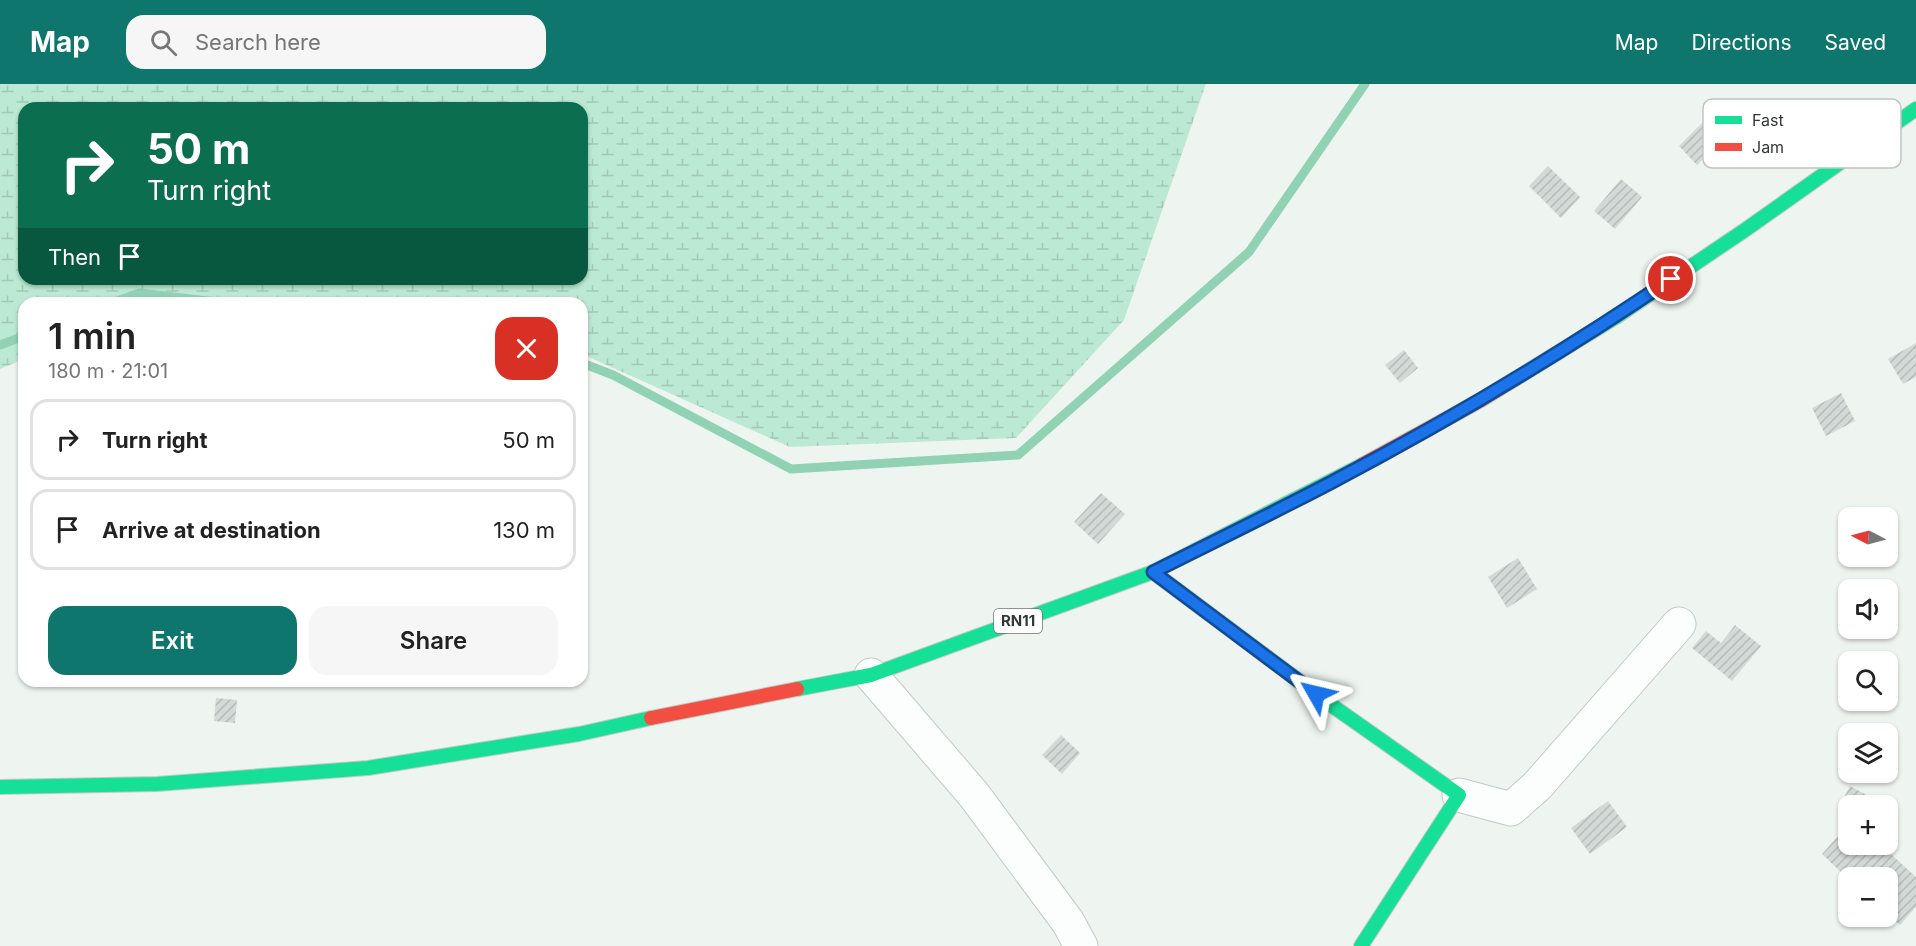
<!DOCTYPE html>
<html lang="en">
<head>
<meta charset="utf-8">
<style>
	:root { --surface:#fff; --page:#f6f6f6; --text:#222; --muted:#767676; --line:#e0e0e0; --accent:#0f766e }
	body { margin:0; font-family:Inter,sans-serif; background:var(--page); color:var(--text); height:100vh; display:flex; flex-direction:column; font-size:22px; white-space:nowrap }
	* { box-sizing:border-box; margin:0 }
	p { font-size:20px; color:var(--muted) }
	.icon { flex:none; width:33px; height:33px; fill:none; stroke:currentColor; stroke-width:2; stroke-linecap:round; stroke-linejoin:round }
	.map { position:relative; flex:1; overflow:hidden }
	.panel { position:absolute; left:18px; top:213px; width:570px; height:390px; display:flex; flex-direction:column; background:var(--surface); border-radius:18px; box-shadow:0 2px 4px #0004 }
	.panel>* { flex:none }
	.guide { position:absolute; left:18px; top:18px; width:570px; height:183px; border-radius:18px; box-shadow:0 2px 4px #0004; background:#0b6e4f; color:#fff; overflow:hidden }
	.needle { width:39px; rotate:276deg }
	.controls { position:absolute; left:1838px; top:423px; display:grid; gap:12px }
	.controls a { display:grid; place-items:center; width:60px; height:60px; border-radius:12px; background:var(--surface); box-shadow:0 2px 4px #0004; font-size:30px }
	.pin { position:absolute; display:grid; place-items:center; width:51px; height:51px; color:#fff; margin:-26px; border:3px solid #fff; border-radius:50%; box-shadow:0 2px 6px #0007 }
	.me { position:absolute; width:66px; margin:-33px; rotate:307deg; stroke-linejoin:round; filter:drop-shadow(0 0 4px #0008) }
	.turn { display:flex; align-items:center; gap:21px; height:126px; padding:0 30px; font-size:27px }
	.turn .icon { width:78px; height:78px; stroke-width:2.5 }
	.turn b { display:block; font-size:42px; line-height:51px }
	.then { display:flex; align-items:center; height:57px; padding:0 30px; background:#0003; gap:12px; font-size:22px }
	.round { display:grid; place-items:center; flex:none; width:63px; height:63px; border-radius:18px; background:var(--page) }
	.overview { display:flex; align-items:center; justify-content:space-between; height:102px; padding:0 30px }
	h1 { font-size:36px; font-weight:600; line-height:45px }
	.button { display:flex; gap:12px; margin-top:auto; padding:12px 30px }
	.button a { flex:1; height:69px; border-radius:18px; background:var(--accent); color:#fff; font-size:24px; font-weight:600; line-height:69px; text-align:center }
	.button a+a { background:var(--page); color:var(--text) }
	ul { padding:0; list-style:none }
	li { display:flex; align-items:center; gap:18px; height:81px; margin:0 12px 9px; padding:0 18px; border:3px solid var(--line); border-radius:18px }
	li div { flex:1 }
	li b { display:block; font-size:22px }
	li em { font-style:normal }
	header { display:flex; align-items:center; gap:36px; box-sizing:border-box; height:84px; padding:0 30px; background:var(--accent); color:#fff }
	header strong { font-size:28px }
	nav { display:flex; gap:33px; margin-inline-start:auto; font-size:21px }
	.search { width:420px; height:54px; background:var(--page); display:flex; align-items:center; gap:15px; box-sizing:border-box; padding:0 21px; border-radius:18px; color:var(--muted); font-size:22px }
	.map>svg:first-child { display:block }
	.wetland { fill:url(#wetland-marsh); fill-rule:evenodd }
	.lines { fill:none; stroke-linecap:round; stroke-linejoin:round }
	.stream { stroke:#92d2b4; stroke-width:9 }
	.building { fill:url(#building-hatch) }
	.street-casing { stroke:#c4c9c6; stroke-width:35 }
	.fast-casing { stroke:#c4c9c6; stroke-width:16 }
	.jam-casing { stroke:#c4c9c6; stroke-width:16 }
	.street { stroke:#fcfefd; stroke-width:33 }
	.fast { stroke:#16e098; stroke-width:14 }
	.jam { stroke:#f24e42; stroke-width:14 }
	.route-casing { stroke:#114b97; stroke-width:15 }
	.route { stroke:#1a73e8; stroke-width:10 }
	.labels { text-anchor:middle; stroke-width:4.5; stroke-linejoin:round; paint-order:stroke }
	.shield { fill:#fff; stroke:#707472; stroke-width:1.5 }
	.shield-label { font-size:15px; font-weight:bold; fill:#333836 }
	.key { fill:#fff; stroke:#c2c3c3; stroke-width:1.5 }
	.key-label { font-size:16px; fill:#333836 }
</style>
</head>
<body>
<header>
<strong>Map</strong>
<div class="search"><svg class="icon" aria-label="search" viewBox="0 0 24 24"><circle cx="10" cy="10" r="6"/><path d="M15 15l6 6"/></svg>Search here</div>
<nav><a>Map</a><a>Directions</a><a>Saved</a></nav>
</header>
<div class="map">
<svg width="1916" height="862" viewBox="0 0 1916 862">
	<defs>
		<pattern id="wetland-marsh" width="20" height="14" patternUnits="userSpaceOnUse" patternTransform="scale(1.5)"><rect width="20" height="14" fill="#bce9d3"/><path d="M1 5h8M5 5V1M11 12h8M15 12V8" fill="none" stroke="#a2c9b6"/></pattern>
		<pattern id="building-hatch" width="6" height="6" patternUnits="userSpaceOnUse" patternTransform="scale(1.5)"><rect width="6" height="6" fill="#d3d9d6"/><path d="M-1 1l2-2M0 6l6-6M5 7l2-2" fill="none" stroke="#b6bbb8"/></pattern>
	</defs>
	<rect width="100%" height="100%" fill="#eef5f1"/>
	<path class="wetland" d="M0,0H1206L1124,236L1016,354L790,363L582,270V219H24V275L0,285ZM24,24H582V195H24Z"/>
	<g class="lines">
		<g class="stream">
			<polyline points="112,219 139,209 225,219"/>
			<polyline points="0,261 24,252"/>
			<polyline points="582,279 613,291 791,385 1018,371 1249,168 1365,0"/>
		</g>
	</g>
	<g class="building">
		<polygon points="1708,33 1727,52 1697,81 1679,62"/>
		<polygon points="1548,82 1580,113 1561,134 1529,102"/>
		<polygon points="1621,95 1642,113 1615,145 1594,127"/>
		<polygon points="1916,259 1916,293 1903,300 1888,275"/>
		<polygon points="1404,266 1418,284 1400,299 1385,281"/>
		<polygon points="1841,309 1855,337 1826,352 1812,324"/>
		<polygon points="1101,409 1125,430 1098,460 1074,438"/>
		<polygon points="1518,474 1537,505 1507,524 1488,493"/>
		<polygon points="1735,541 1761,562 1732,597 1692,564 1706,547 1721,559"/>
		<polygon points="216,614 237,616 235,639 214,637"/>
		<polygon points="1061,651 1080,669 1062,690 1042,671"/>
		<polygon points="1850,702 1882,719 1881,722 1848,723 1841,719"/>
		<polygon points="1608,717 1627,743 1590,770 1571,744"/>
		<polygon points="1848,741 1848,760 1880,760 1916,793 1916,823 1900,841 1887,830 1887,794 1847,794 1822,770"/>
	</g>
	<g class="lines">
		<g class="street-casing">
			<g id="street">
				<polyline points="871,591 974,711 1068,838 1081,862"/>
				<polyline points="1459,711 1511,725 1537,702 1679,540"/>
			</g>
		</g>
		<g class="fast-casing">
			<g id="fast">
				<polyline points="1515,295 1616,233 1745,146 1916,25"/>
				<polyline points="1153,488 1334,623 1459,711 1361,862"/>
				<polyline points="797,605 871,591 1153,488 1362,381"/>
				<polyline points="0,703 157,700 368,684 579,650 651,634"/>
			</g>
		</g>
		<g class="jam-casing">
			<g id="jam">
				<polyline points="1362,381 1481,316 1515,295"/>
				<polyline points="651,634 797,605"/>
			</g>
		</g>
		<use href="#street" class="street"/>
		<use href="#fast" class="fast"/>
		<use href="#jam" class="jam"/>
	</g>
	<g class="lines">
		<g class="route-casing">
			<path id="route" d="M1316,610L1153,488C1213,458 1273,429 1332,398C1448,337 1562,269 1671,195"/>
		</g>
		<use href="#route" class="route"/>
	</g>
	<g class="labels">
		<rect class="shield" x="994" y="525" width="48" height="24" rx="4.5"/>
		<g class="shield-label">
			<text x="1018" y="542">RN11</text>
		</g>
	</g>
	<rect x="1703" y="15" width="198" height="69" rx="9" class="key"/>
	<rect x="1715" y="32" width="27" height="8" fill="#16e098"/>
	<rect x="1715" y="59" width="27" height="8" fill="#f24e42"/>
	<g class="key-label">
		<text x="1752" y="42">Fast</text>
		<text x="1752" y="69">Jam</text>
	</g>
</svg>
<div class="controls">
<a><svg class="needle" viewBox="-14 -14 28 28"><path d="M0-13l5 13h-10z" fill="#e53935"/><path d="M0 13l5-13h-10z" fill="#767676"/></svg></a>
<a><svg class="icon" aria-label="sound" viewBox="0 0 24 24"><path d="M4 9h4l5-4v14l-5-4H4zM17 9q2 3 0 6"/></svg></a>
<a><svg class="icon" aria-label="search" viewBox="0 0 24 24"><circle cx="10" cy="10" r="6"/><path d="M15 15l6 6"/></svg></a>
<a><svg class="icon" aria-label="layers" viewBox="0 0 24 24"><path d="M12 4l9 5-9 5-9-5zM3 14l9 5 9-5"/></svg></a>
<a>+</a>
<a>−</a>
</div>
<div class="pin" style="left:1671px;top:195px;background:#d93025"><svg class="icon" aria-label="arrive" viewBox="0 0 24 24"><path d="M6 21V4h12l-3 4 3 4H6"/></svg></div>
<svg class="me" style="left:1316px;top:610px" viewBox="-20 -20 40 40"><path d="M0-17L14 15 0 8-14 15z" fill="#1a73e8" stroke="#fff" stroke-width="4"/></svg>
<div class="guide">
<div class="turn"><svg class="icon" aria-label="right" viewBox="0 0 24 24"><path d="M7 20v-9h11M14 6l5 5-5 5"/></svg><div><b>50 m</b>Turn right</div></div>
<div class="then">Then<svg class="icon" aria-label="arrive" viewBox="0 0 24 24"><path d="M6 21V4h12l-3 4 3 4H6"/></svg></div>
</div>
<section class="panel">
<div class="overview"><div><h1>1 min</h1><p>180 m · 21:01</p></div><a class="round" style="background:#d93025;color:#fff"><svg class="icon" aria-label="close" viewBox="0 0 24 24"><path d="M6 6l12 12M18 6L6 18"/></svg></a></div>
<ul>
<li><svg class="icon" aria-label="right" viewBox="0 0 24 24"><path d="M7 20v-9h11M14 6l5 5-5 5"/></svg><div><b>Turn right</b></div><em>50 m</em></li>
<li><svg class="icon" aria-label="arrive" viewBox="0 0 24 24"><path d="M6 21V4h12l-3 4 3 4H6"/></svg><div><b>Arrive at destination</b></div><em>130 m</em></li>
</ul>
<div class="button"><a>Exit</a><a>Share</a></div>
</section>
</div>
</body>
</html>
